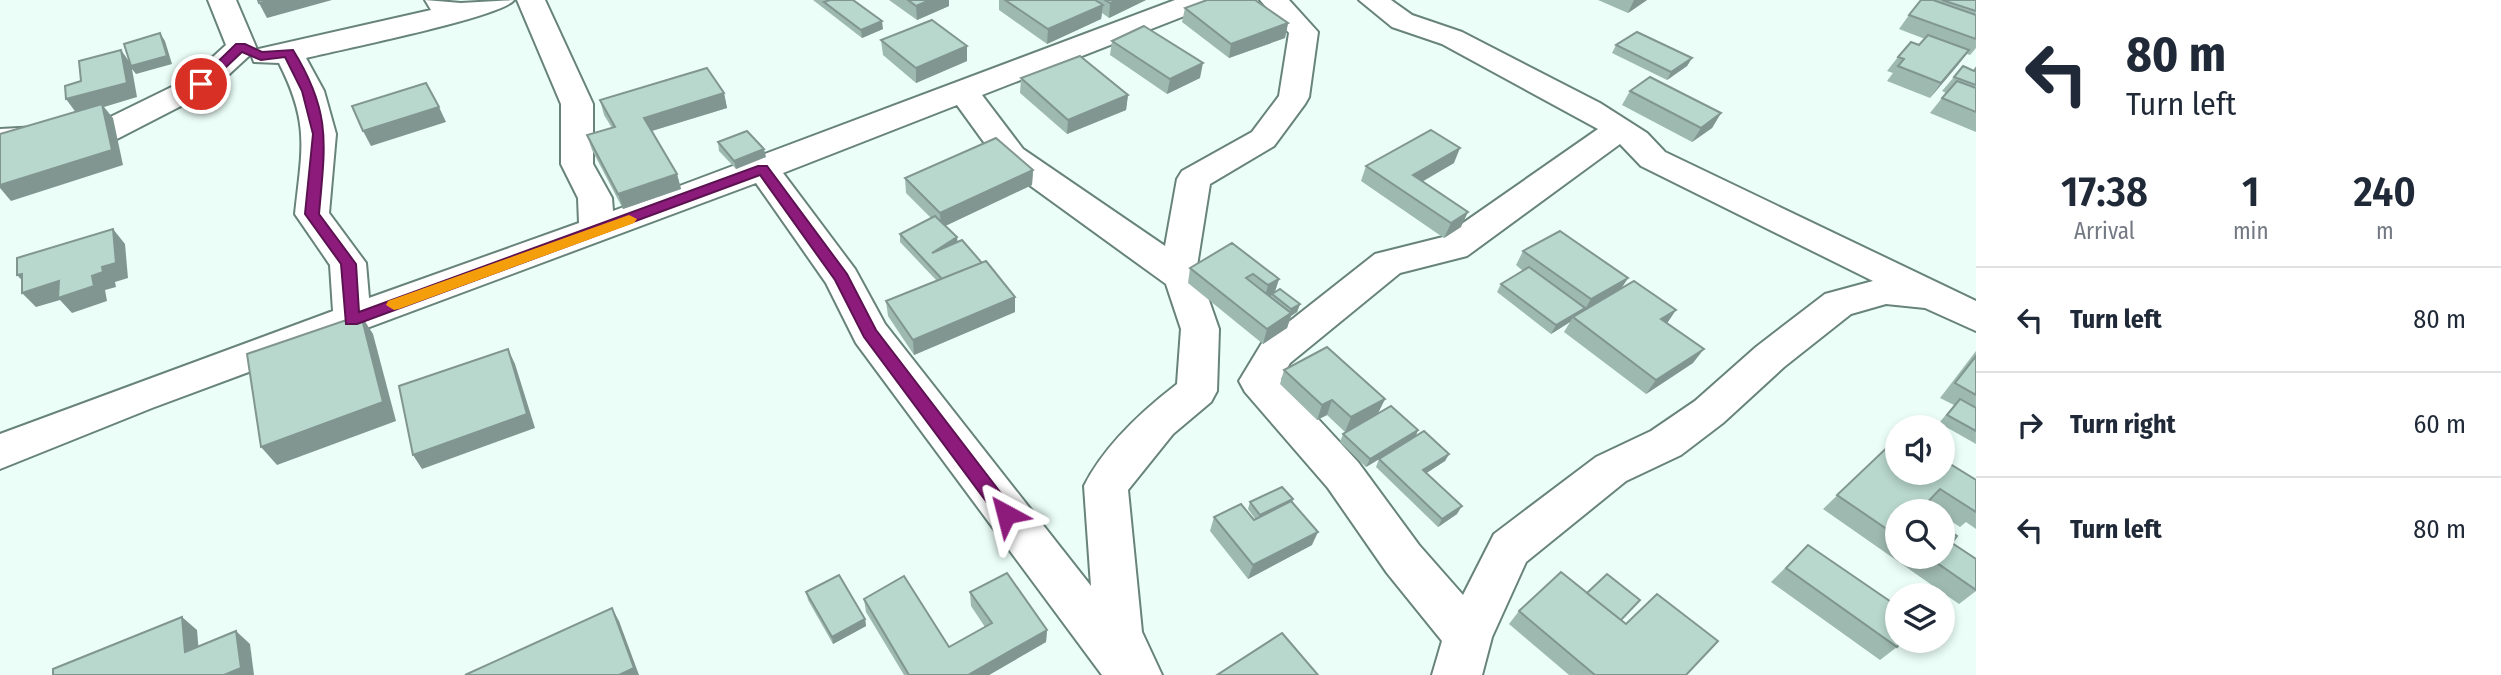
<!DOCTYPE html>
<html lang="en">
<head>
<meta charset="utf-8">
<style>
	:root { --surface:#fff; --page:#f6f6f7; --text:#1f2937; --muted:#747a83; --line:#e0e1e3 }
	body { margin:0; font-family:"Fira Sans Condensed",sans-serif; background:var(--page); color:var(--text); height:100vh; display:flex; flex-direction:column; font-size:26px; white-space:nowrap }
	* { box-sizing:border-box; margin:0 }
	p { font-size:23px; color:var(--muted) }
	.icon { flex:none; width:38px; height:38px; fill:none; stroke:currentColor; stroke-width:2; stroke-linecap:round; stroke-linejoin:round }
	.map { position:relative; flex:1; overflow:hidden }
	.details { display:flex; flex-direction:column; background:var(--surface); width:525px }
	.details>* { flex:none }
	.guide { background:#fff; color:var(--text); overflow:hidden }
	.controls { position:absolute; left:1885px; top:415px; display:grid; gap:14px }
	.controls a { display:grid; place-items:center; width:70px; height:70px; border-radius:50%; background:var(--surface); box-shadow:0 4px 10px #0003; font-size:35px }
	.pin { position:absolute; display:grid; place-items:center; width:60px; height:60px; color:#fff; margin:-30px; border:4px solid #fff; border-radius:50%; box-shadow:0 2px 7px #0007 }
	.me { position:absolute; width:77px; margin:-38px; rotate:322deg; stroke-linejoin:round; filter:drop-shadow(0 0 5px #0008) }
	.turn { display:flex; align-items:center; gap:24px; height:147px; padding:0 35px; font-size:32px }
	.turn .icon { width:91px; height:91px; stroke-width:2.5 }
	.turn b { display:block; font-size:49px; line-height:60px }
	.eta { display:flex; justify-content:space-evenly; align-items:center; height:119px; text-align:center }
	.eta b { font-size:42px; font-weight:600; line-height:49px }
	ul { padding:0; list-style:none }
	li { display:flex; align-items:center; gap:21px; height:105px; padding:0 35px; border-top:2px solid var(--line) }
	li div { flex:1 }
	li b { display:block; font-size:26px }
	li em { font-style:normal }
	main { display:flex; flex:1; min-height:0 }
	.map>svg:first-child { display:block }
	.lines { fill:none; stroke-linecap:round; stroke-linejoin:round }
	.minor-casing { stroke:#67837a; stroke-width:4 }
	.minor { fill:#fff; fill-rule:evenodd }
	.wall { fill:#9eb9b0 }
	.shaded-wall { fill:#819690 }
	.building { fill:#b8d7cd; stroke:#819690; stroke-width:2 }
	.route { fill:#8d1b7c; stroke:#5c1251; stroke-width:2 }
	.slow { fill:#f59e0b }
</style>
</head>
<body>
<main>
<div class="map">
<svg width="1976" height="675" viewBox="0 0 1976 675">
	<rect width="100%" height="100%" fill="#ebfef8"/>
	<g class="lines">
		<g class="minor-casing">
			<g id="minor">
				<path d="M208,0H236L256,47L254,50L431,10L425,0L461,3L514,0C502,17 337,50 306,58L324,91L336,134L329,213L366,263L369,298L579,223L578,198L561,164V104L517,0H545L593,104V164L612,198L613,211L1175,0H1214L1210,6L982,95L1023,149L1165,246L1177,179L1182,171L1252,132L1279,96L1289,33L1260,0H1289L1318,32L1309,97L1305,104L1274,146L1210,184L1197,266L1219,329L1217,391L1211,402L1173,434L1128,490L1142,632L1162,675H1102L856,343L826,283L756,183L152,408L0,469V434L333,311L330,265L295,214C302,149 310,124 279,63L254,62L251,54L212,90L113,141L0,149V129L96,124L190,78L226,45ZM957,105L999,163L1166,284L1181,329L1177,384C1142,411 1104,446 1084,486L1091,586L885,324L855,269L783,173Z"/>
				<path d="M1359,0H1391L1412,15L1462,32L1600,103L1647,133L1665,152L1976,301V331L1925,308L1886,304L1851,314L1784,367L1723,423L1681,455L1626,481L1526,562L1492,637L1482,675H1432L1442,641L1387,573L1328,488L1245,392L1239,381L1262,343L1375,254L1443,237L1598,129L1442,44L1392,27ZM1620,144L1641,166L1873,281L1825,294L1756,347L1695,401L1651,431L1596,457L1494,534L1463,595L1419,545L1358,462L1281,379L1290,363L1400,273L1467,256Z"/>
			</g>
		</g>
		<use href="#minor" class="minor"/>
	</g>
	<g class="wall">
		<polygon points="813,0 853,0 883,29 862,38"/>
		<polygon points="889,0 949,0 949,6 917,20"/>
		<polygon points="999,0 1146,0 1109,18 1102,13 1101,19 1047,44 999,10"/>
		<polygon points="1598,0 1647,0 1628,13"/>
		<polygon points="1935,0 1976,0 1976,48 1970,55 1967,54 1930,98 1887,81 1893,73 1887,71 1898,57 1919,45 1925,39 1899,29 1909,15"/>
		<polygon points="1185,8 1288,23 1285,38 1229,58 1182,22"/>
		<polygon points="881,40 967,46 967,61 916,83 883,55"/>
		<polygon points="1112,41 1200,78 1167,94 1110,55"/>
		<polygon points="1616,45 1692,58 1687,66 1667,80 1612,53"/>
		<polygon points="1976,68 1976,132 1930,113 1946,93 1942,91 1954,77 1974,71"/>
		<polygon points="1021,78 1128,95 1126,110 1067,134 1020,93"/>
		<polygon points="1630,91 1721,113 1712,128 1692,142 1622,105"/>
		<polygon points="724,93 727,108 652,131 677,174 681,189 623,209 592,150 587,135 612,128 604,115 600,100"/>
		<polygon points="718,142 766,157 736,169 719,151"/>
		<polygon points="1454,163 1422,182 1461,227 1444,238 1361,181 1366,166"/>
		<polygon points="1033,170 1032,185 945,226 957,237 957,242 1015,312 914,355 888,316 886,301 937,281 900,242 900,234 931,218 906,193 905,178"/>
		<polygon points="1232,243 1279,279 1275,292 1300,304 1297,312 1291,316 1287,328 1263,344 1188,283 1190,268"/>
		<polygon points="1523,251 1628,278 1622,287 1667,323 1693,363 1646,394 1564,332 1570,322 1551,334 1497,292 1501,284 1523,271 1516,265"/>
		<polygon points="1976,351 1976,444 1939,423 1954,405 1940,398"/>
		<polygon points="1284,370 1385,399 1378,413 1418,430 1415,437 1449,454 1445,461 1426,473 1457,514 1438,527 1376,467 1379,459 1366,467 1340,442 1343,434 1378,414 1345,432 1327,415 1317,420 1280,384"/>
		<polygon points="1897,438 1976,480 1976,529 1966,522 1960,527 1942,515 1942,511 1936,511 1925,504 1897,511 1897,556 1942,556 1952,543 1976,559 1976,591 1959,604 1823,509"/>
		<polygon points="1293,499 1292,502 1312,545 1248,579 1210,531 1214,517 1254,520 1256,520 1248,509 1250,502"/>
		<polygon points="1808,545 1897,647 1880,660 1771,582"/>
		<polygon points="806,592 865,619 866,626 833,644 808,600"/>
		<polygon points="970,592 1047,630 1046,642 989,675 904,675 866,612 864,599 949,647 985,627 971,606"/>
		<polygon points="1519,611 1621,620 1686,675 1569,675 1509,624"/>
	</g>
	<g class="shaded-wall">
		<polygon points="272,0 332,0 267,18 259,3"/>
		<polygon points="930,0 949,0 949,6 917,20 916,6"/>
		<polygon points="1118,0 1146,0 1109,18 1110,3"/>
		<polygon points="1634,0 1647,0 1628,13"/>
		<polygon points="1103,5 1101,19 1047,44 1048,29"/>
		<polygon points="882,21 883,29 862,38 861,30"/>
		<polygon points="1288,23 1285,38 1229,58 1231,44"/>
		<polygon points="160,33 165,41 172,64 136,74 132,69 137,97 104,107 113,118 123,165 11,201 0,188 0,185 77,114 66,99 121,50 131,64"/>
		<polygon points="967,46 967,61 916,83 916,68"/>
		<polygon points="1969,50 1958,65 1930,98 1941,83"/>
		<polygon points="1692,58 1687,66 1667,80 1671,72"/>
		<polygon points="1203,63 1200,78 1167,94 1170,79"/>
		<polygon points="724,93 727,108 648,132 644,118"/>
		<polygon points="1128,95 1126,110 1067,134 1068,120"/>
		<polygon points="439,107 446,122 371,146 363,131"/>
		<polygon points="1721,113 1712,128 1692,142 1701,128"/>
		<polygon points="1460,148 1454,163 1407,190 1413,175"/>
		<polygon points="764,149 766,157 736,169 734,161"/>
		<polygon points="1033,170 1032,185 941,228 940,213"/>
		<polygon points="677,174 681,189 623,209 618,194"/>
		<polygon points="1468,212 1461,227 1444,238 1451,223"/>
		<polygon points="113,229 125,244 128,278 115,282 116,287 105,290 107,301 72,313 60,300 36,307 22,293 31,290 17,275 22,274 59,281 92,276 102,267"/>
		<polygon points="957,237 958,246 932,253"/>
		<polygon points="1628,278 1619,292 1582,314 1591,299"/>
		<polygon points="1279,279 1274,294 1272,294 1271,296 1264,300 1268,285"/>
		<polygon points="1015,297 1015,312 914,355 913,340"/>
		<polygon points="1300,304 1297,312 1291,316 1287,328 1263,344 1267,329 1289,315 1291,309"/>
		<polygon points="1585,308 1580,316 1573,317 1570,322 1551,334 1556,325"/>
		<polygon points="1676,310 1666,325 1661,319"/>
		<polygon points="361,315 373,334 396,421 277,465 261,447"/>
		<polygon points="508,349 515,364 535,428 422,469 413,455"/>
		<polygon points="1704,349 1693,363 1646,394 1656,380"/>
		<polygon points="1385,399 1378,413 1345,432 1351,417"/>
		<polygon points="1332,400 1327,415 1317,420 1322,405"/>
		<polygon points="1418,430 1415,438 1366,467 1370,459"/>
		<polygon points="1449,454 1445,461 1419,478 1423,470"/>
		<polygon points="1293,499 1290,507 1258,522 1260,515"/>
		<polygon points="1462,506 1457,514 1438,527 1442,519"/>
		<polygon points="1318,532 1312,545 1248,579 1253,565"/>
		<polygon points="612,608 619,621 639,675 619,675"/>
		<polygon points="182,617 197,630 200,665 185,652"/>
		<polygon points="865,619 866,626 833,644 832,637"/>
		<polygon points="1047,630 1046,642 989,675 968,675"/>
		<polygon points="236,631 250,644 254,675 224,675"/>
	</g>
	<g class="building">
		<polygon points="258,0 272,0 259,3"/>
		<polygon points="830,0 853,0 882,21 861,30 824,2"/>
		<polygon points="908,0 930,0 916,6"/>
		<polygon points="1005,0 1095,0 1103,5 1048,29"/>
		<polygon points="1105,0 1118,0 1110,3"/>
		<polygon points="1207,0 1255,0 1288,23 1231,44 1185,8"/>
		<polygon points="1921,0 1933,0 1976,15 1976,39 1909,15"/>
		<polygon points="1942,0 1976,0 1976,11"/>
		<polygon points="932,20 967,46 916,68 881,40"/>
		<polygon points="1144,26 1203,63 1170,79 1112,41"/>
		<polygon points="1637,32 1692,58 1671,72 1616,45"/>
		<polygon points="160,33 167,56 131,66 124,44"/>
		<polygon points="1928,35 1969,50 1941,83 1898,66 1904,59 1898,57 1911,42 1919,45"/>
		<polygon points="121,50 127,83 66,99 65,86 81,81 79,61"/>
		<polygon points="1080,56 1128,95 1068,120 1021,78"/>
		<polygon points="1963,66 1974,71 1976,68 1976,85 1954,77"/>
		<polygon points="707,68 724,93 644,118 677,174 618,194 587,135 615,127 600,100"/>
		<polygon points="1650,77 1721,113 1701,128 1630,91"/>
		<polygon points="1957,81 1976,88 1976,112 1942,98"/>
		<polygon points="426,83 439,107 363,131 352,106"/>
		<polygon points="102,104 112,150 0,185 0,134"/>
		<polygon points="1431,130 1460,148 1413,175 1468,212 1451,223 1366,166"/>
		<polygon points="747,131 764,149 734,161 718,142"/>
		<polygon points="996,138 1033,170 940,213 905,178"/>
		<polygon points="935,216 957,237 932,253 962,240 982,263 942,279 900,234"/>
		<polygon points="113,229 116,263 102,267 103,272 92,276 94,286 58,298 59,281 22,293 22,274 17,275 17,258"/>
		<polygon points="1560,231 1628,278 1591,299 1523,251"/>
		<polygon points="1232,243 1279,279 1268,285 1253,274 1246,278 1291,313 1267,329 1190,268"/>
		<polygon points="986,261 1015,297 913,340 886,301"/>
		<polygon points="1529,267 1585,308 1556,325 1501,284"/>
		<polygon points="1634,281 1676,310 1661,319 1704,349 1656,380 1573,317"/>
		<polygon points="1280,289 1300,304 1291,309 1272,294"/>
		<polygon points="361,315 383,402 261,447 247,354"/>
		<polygon points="1327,347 1385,399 1351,417 1332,400 1322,405 1284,370"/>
		<polygon points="508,349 527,414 413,455 399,386"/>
		<polygon points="1976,356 1976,395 1955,383"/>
		<polygon points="1960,399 1976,408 1976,431 1947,415"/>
		<polygon points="1391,406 1418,430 1370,459 1343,434"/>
		<polygon points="1424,431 1449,454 1423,470 1462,506 1442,519 1379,459"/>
		<polygon points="1897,438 1897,472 1942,472 1942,459 1976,480 1976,512 1940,489 1919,511 1897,511 1897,536 1837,495"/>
		<polygon points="1282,487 1293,499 1260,515 1250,502"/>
		<polygon points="1291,501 1318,532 1253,565 1214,517 1241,504 1254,520"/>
		<polygon points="1942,526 1957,536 1952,543 1976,559 1976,590 1927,556 1942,556"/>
		<polygon points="1808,545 1897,606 1897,640 1902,640 1897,647 1786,568"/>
		<polygon points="1561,572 1626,624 1657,594 1718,641 1686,675 1595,675 1519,611"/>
		<polygon points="1007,573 1047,630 968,675 909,675 864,599 904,576 949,647 992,623 970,592"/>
		<polygon points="1607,574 1640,600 1621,620 1587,593"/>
		<polygon points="839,575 865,619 832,637 806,592"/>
		<polygon points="612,608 634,668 619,675 465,675"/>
		<polygon points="182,617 185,652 236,631 241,668 224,675 53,675 53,669"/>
		<polygon points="1282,633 1318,675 1217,675"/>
	</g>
	<path class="route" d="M236,44H245L262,52L293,50C332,113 325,144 319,214L356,264L359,312L758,166H767L847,274L876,330L1013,509L1015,514L1013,520H1000L864,337L835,280L760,175L357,324H346L341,264L305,214L313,134L302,91L285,57L261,60L242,52L205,87L195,84Z"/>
	<polygon class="slow" points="629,215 637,219 634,223 399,309 394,310 386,305 388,301"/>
</svg>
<div class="controls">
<a><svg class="icon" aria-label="sound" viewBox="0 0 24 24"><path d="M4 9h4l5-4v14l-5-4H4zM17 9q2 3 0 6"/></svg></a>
<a><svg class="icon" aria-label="search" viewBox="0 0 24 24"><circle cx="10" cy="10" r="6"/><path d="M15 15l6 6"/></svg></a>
<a><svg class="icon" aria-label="layers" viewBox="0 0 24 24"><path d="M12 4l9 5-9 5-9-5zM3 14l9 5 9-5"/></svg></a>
</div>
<div class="pin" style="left:201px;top:84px;background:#d93025"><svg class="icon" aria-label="arrive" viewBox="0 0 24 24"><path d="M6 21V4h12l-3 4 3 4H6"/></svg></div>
<svg class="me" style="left:1006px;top:514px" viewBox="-20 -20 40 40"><path d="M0-17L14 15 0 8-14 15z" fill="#8d1b7c" stroke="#fff" stroke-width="4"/></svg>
</div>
<section class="details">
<div class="guide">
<div class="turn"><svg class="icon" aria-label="left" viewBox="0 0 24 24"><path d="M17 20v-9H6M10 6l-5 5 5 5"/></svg><div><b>80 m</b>Turn left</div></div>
</div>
<div class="eta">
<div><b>17:38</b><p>Arrival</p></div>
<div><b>1</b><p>min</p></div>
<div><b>240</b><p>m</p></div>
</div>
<ul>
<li><svg class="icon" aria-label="left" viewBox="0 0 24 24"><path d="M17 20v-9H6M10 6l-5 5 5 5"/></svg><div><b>Turn left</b></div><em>80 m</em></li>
<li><svg class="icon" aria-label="right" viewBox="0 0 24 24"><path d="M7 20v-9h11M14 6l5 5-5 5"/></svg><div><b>Turn right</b></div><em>60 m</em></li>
<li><svg class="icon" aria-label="left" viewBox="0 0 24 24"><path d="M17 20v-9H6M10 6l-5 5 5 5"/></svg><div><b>Turn left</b></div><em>80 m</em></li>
</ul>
</section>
</main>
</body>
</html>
